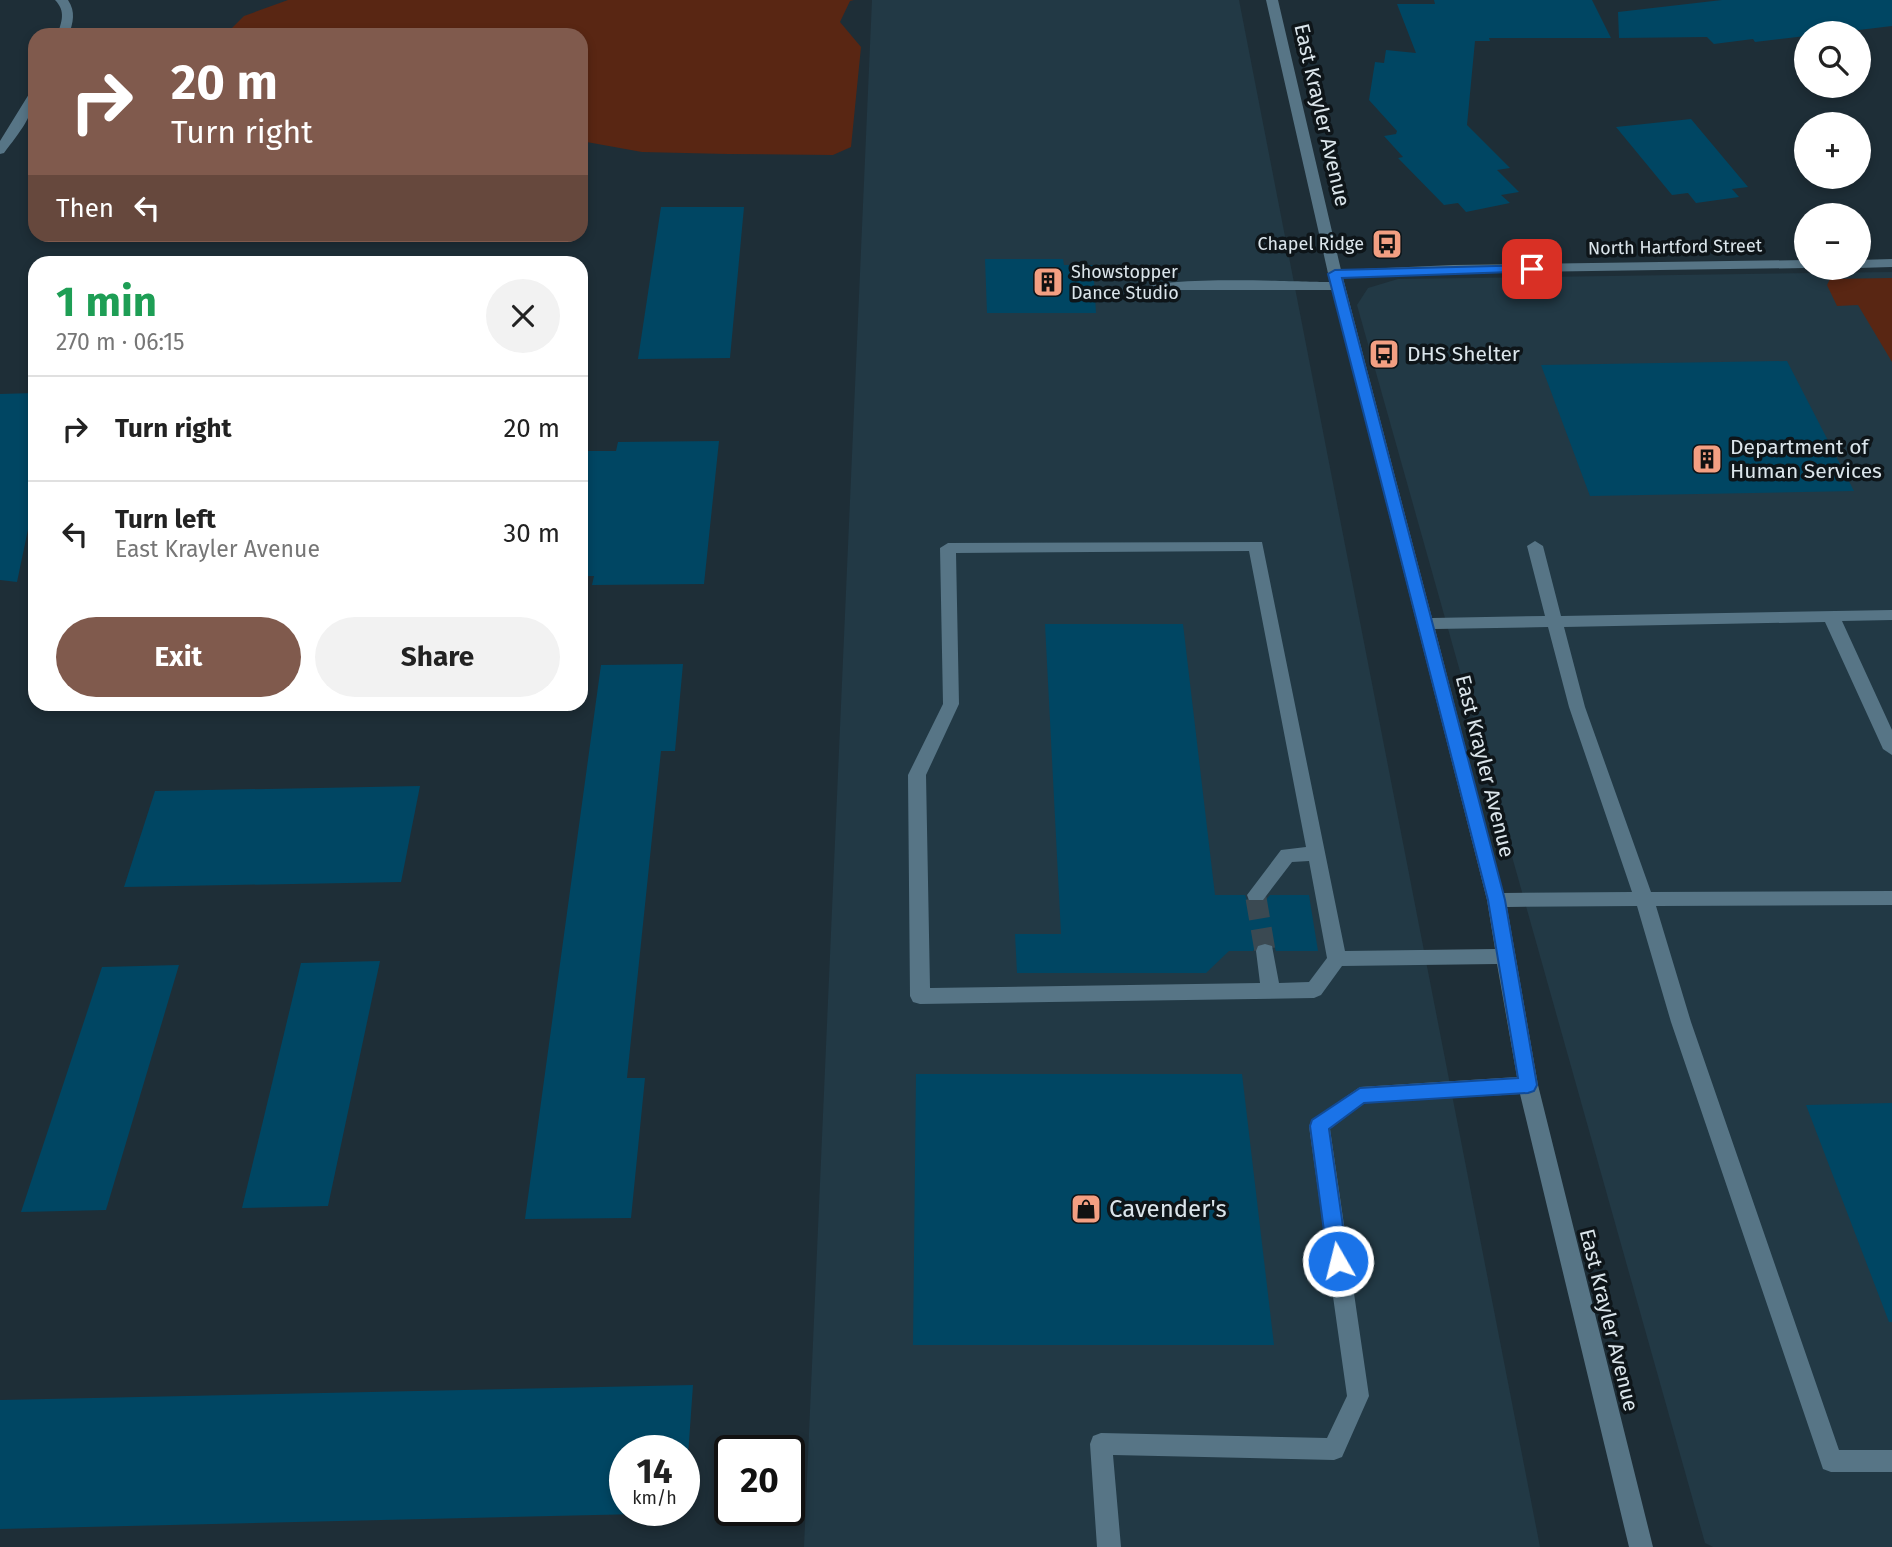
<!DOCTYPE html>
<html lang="en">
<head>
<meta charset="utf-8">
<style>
	:root { --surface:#fff; --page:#f2f2f2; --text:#222; --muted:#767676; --line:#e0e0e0; --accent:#805a4d }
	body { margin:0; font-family:"Fira Sans",sans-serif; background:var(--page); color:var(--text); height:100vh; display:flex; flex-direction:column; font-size:26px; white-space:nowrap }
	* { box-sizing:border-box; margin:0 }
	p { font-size:23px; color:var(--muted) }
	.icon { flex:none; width:38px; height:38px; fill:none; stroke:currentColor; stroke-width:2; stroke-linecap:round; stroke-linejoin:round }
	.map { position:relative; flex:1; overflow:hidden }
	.sheet { position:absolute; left:28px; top:256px; width:560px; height:455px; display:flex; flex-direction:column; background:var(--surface); border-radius:21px; box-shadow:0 4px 10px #0003 }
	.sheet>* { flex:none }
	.banner { position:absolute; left:28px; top:28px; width:560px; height:214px; border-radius:21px; box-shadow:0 4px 10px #0003; background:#805a4d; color:#fff; overflow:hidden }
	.fabs { position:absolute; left:1794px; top:21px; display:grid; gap:14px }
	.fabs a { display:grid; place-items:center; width:77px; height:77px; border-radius:50%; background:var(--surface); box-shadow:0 4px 10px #0003; font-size:35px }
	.speed { position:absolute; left:609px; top:1435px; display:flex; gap:14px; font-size:35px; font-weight:700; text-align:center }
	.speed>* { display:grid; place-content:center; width:91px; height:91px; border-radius:50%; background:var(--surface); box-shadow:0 4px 10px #0003; line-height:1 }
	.speed small { font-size:18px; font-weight:400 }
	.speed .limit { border:4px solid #111; border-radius:10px; background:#fff; color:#111 }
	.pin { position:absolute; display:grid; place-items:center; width:60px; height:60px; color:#fff; margin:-30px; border-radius:14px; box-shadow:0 4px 10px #0006 }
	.me { position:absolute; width:77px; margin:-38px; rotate:352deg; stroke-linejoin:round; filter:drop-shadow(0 0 5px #0008) }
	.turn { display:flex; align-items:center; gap:24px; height:147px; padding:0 28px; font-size:32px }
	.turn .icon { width:91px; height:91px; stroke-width:2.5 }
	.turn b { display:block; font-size:49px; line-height:60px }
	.then { display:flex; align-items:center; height:66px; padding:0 28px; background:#0003; gap:14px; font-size:26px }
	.round { display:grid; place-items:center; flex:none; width:74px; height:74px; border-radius:37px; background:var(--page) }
	.headline { display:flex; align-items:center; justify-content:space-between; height:119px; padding:0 28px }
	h1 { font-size:42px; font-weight:700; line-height:52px; color:#1e9e55 }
	.action { display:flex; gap:14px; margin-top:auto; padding:14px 28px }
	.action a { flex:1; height:80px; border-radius:42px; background:var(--accent); color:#fff; font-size:28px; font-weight:700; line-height:80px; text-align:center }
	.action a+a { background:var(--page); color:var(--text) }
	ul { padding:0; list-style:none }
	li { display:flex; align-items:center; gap:21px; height:105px; padding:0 28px; border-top:2px solid var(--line) }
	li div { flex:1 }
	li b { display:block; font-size:26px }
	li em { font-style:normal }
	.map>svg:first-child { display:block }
	.built { fill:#223945 }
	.green { fill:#592613 }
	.building { fill:#004663; fill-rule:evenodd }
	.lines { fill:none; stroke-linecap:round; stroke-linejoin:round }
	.minor-tunnel-far1 { stroke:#3a4952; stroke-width:17; stroke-dasharray:17 8; stroke-linecap:butt }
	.minor-tunnel { stroke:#3a4952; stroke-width:21; stroke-dasharray:21 10; stroke-linecap:butt }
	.minor { fill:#577586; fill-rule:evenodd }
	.route { fill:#1a73e8; stroke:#114b97; stroke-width:2 }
	.labels { text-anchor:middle; stroke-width:7; stroke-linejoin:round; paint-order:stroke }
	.far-poi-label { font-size:18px; fill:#dbe5eb; stroke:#0e1519; text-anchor:end }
	.far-street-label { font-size:18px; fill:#dbe5eb; stroke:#0e1519 }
	.street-label { font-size:21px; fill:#dbe5eb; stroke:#0e1519 }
	.poi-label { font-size:21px; fill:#dbe5eb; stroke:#0e1519; text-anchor:start }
	.near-poi-label { font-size:24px; fill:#dbe5eb; stroke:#0e1519; text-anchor:start }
</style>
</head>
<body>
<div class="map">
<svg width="1892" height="1547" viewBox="0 0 1892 1547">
	<rect width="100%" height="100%" fill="#1e2e37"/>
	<g class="built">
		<polygon points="872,0 1239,0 1540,1547 804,1547"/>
		<polygon points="1892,272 1892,1547 1713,1547 1705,1543 1357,305 1368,288 1398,279"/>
	</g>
	<g class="green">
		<polygon points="288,0 854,0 850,1 840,22 861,47 851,147 833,155 727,154 642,152 581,141 581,35 225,35 244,16"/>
		<polygon points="1892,278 1892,362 1858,305 1837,306 1827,285 1830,279"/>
	</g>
	<g class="building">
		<polygon points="1434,0 1592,0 1611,38 1489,38 1490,41 1475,41 1467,125 1510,168 1497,170 1519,192 1501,195 1510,203 1466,212 1458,203 1444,205 1398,158 1403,157 1384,136 1396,134 1397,131 1369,100 1375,62 1384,63 1386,50 1416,53 1397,4 1435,4"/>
		<polygon points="1722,0 1892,0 1892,26 1834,33 1806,33 1806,36 1755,42 1753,39 1714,44 1707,37 1619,38 1618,12"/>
		<polygon points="1691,119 1748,187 1732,189 1739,197 1696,203 1688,193 1672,195 1616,127"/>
		<polygon points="661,207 744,207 730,358 638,359"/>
		<polygon points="985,259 1063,259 1064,265 1093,265 1096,313 987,313"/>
		<polygon points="1787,361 1854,491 1590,496 1541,365"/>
		<polygon points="35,393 35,496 17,582 0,580 0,394"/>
		<polygon points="719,441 704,584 592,585 594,576 581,576 581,451 616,451 618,442"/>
		<polygon points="1045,624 1183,624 1215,895 1245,895 1248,902 1263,903 1270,895 1309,895 1318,951 1276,951 1273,943 1264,941 1257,943 1253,951 1229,951 1206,973 1017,973 1015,934 1061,934"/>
		<polygon points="683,664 675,751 661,751 627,1078 645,1078 631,1218 525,1219 601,665"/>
		<polygon points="420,786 401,882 124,887 155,791"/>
		<polygon points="380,961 328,1206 242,1208 301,963"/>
		<polygon points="179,965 106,1210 21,1212 102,967"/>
		<polygon points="916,1074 1242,1074 1274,1345 913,1345"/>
		<polygon points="1892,1103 1892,1322 1889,1322 1806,1105"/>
		<path d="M693,1385L684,1513L0,1529V1400ZM625,1451H684V1510H625Z"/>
	</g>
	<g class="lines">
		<polyline class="minor-tunnel-far1" points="1256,895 1257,900"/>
		<polyline class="minor-tunnel" points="1256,898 1265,951"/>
		<g class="minor">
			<path d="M55,0H68C76,12 73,22 69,35H57C62,22 66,11 55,0Z"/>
			<path d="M1266,0H1278L1341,270L1453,265L1806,260V268L1453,273L1343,278L1432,618L1545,616L1527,546L1535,541L1543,546L1561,616L1892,610V620L1842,621L1892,730V755L1883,749L1825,622L1564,627L1585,707L1651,892L1892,891V905L1656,906L1691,1022L1839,1450H1892V1472H1831L1823,1469L1671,1022L1637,906L1507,907L1538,1085L1653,1547H1629L1520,1094L1364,1103L1330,1129L1369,1396L1342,1457L1334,1460L1113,1455L1121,1547H1097L1090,1444L1093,1436L1101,1433L1327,1438L1347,1396L1309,1126L1312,1120L1360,1087L1517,1077L1497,964L1342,966L1321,995L1314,998L920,1004L913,1002L910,996L908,775L943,704L940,548L948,543L1262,542L1345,951L1495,949L1487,900L1332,290H1179L1147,294L1140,290C1157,275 1299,282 1330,282ZM1249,551L1306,847L1281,850L1247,895L1249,900H1263L1292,862L1309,861L1327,958L1309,982L1279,983L1272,946L1265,944L1258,946L1256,951L1260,983L930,988L926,775L959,704L956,553ZM1548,627L1569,707L1632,892L1503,893L1435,629Z"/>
			<path d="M35,90C35,115 19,133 4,153L0,154V141L29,94Z"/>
			<polygon points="1892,259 1892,267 1858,268 1857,268 1858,260"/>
		</g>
	</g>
	<polygon class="route" points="1532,265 1537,266 1537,271 1342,278 1505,900 1537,1085 1534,1091 1528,1093 1364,1103 1329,1129 1348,1261 1345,1267 1338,1270 1331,1267 1328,1261 1310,1126 1312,1120 1360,1088 1518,1078 1488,900 1328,274 1335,270"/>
	<defs>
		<g id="bus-square" transform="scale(1.575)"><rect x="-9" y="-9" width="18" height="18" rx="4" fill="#f39f82" stroke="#0e1519"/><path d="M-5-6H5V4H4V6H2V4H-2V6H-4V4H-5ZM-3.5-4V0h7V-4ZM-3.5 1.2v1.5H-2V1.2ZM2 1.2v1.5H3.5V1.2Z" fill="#111"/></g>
		<g id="building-square" transform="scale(1.575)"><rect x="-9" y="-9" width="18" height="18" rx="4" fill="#f39f82" stroke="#0e1519"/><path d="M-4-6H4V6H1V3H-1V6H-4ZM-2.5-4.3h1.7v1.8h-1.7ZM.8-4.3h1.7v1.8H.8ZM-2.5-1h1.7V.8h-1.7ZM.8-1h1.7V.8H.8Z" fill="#111"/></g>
		<g id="shop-square" transform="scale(1.575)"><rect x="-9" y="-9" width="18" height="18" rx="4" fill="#f39f82" stroke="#0e1519"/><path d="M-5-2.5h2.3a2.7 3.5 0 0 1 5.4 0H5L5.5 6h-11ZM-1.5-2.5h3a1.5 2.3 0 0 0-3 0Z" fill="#111"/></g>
	</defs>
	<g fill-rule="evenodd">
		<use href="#bus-square" x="1387" y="244"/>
		<use href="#building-square" x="1048" y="282"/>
		<use href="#bus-square" x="1384" y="354"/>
		<use href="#building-square" x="1707" y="459"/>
		<use href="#shop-square" x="1086" y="1209"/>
	</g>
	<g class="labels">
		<g class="far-poi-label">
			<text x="1364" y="250">Chapel Ridge</text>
			<text x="1071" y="278" text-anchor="start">Showstopper<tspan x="1071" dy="21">Dance Studio</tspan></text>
		</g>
		<g class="far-street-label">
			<text transform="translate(1675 247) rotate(-1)" y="6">North Hartford Street</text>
		</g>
		<g class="street-label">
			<text transform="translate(1322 115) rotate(77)" y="7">East Krayler Avenue</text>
			<text transform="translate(1485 766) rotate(76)" y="7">East Krayler Avenue</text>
			<text transform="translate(1609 1320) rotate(76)" y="7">East Krayler Avenue</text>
		</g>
		<g class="poi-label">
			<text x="1407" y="361">DHS Shelter</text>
			<text x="1730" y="454">Department of<tspan x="1730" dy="24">Human Services</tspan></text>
		</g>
		<g class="near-poi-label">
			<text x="1109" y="1217">Cavender's</text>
		</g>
	</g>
</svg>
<div class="fabs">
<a><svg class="icon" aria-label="search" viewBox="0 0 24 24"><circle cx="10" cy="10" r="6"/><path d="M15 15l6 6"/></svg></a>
<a>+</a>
<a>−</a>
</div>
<div class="speed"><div>14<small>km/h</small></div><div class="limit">20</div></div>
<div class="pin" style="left:1532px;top:269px;background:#d93025"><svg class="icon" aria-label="arrive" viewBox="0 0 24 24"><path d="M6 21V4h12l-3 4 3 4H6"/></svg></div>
<svg class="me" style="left:1338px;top:1261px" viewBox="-20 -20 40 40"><circle r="17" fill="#1a73e8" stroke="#fff" stroke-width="3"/><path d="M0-11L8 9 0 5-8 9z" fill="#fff"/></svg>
<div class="banner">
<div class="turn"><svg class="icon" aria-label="right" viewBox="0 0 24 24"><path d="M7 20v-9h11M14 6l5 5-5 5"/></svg><div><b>20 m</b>Turn right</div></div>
<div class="then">Then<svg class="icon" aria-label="left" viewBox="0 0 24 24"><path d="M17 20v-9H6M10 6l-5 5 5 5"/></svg></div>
</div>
<section class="sheet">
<div class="headline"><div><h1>1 min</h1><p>270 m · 06:15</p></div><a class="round"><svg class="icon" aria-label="close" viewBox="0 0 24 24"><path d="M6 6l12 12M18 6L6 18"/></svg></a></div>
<ul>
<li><svg class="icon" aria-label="right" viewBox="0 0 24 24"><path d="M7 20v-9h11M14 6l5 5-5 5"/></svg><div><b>Turn right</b></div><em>20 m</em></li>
<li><svg class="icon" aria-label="left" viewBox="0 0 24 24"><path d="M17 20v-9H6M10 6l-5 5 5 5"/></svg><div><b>Turn left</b><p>East Krayler Avenue</p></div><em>30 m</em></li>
</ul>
<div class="action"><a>Exit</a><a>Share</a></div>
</section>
</div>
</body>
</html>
